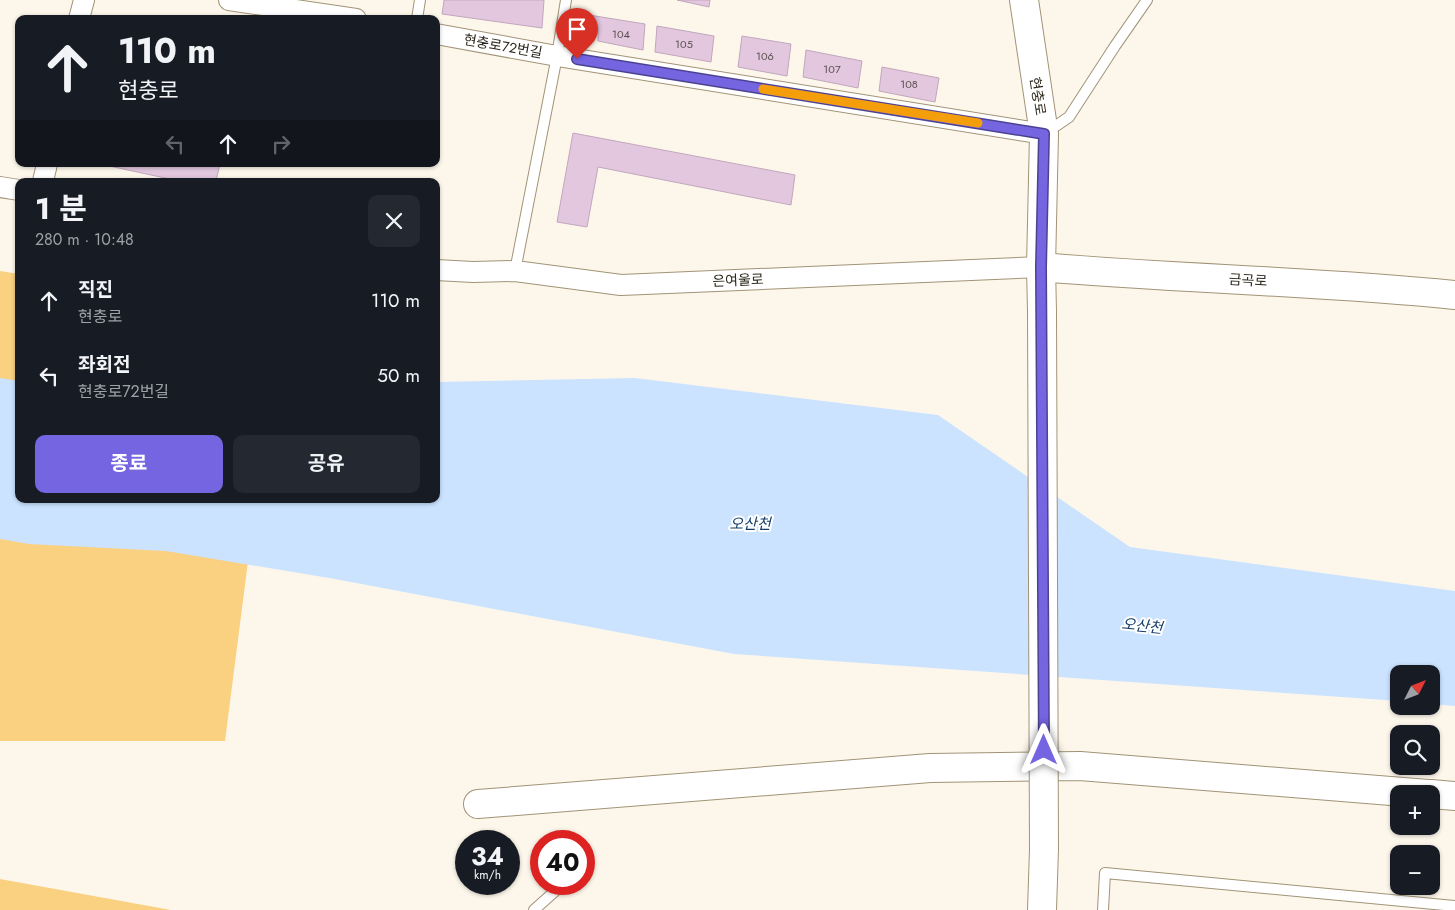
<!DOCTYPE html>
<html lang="ko">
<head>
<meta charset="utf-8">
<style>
	:root { --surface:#171b24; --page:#242831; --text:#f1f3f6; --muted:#9ea1a6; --accent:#7565e0 }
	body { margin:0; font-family:Jost,"Noto Sans KR",sans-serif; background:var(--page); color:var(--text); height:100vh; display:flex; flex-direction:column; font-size:19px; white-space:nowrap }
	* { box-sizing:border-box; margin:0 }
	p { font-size:16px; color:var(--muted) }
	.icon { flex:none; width:28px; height:28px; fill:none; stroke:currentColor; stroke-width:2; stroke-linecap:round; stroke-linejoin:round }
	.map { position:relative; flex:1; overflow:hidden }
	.drawer { position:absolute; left:15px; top:178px; width:425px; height:325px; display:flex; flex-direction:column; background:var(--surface); border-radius:10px; box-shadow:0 1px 4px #0004 }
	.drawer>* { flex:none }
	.guide { position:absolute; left:15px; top:15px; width:425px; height:152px; border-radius:10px; box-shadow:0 1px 4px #0004; background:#171b24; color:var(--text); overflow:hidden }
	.needle { width:32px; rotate:48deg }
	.buttons { position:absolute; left:1390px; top:665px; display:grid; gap:10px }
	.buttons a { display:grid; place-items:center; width:50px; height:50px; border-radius:10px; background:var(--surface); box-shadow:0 1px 4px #0004; font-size:25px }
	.speed { position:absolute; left:455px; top:830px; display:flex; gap:10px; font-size:25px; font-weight:700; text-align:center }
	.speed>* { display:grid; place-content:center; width:65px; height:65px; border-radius:50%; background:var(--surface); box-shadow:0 1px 4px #0004; line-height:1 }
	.speed small { font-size:12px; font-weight:400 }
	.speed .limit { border:8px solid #d22; background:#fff; color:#111 }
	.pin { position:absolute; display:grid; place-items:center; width:42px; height:42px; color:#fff; margin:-51px -21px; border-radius:50% 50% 50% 0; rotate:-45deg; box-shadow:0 0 5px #0007 }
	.pin .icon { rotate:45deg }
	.me { position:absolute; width:55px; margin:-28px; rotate:0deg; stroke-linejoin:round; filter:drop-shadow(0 0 4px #0008) }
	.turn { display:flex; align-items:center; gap:18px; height:105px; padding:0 20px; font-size:22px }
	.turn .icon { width:65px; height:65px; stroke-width:2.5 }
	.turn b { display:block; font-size:35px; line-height:42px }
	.lanes { display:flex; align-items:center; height:48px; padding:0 20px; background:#0003; justify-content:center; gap:25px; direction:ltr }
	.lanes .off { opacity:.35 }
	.round { display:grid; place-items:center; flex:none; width:52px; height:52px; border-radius:10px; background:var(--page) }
	.headline { display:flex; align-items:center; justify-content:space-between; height:85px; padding:0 20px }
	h1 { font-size:30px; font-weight:700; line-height:38px }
	.button { display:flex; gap:10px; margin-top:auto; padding:10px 20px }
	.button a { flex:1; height:58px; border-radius:10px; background:var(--accent); color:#fff; font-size:20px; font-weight:700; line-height:58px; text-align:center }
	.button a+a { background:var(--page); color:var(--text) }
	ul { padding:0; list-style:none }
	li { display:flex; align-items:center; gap:15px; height:75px; padding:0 20px }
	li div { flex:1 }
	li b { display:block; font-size:19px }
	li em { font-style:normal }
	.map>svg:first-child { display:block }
	.green { fill:#fad181 }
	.water { fill:#cbe3ff }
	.building { fill:#e2c7de; stroke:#c1a7bd }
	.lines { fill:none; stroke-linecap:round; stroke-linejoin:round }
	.lane-casing { stroke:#a29377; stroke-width:12 }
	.street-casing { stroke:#a29377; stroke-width:22 }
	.secondary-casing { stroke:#a29377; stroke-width:30 }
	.lane { stroke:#fff; stroke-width:10 }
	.street { stroke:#fff; stroke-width:20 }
	.secondary { stroke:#fff; stroke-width:28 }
	.secondary-bridge-casing { stroke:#a29377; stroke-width:30; stroke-linecap:butt }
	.secondary-bridge { stroke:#fff; stroke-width:28 }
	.route-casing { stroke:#4c4292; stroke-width:12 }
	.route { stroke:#7565e0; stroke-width:9 }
	.slow { stroke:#f59e0b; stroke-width:9 }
	.labels { text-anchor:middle; stroke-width:4; stroke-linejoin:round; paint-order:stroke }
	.number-label { font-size:11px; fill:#5b504d }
	.street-label { font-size:14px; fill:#2e281d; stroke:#fff }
	.water-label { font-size:15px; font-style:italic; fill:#143d68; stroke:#fff }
</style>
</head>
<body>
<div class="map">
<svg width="1455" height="910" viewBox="0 0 1455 910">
	<rect width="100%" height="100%" fill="#fdf7eb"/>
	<g class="green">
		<polygon points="0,271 19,274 19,499 256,499 225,741 0,741"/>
		<polygon points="0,879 171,910 0,910"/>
	</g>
	<polygon class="water" points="0,378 19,381 19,499 436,499 436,382 635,378 938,415 1130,547 1455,591 1455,706 1431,704 1431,674 1399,674 1399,701 734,654 335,579 166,551 29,544 0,539"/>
	<g class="building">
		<polygon points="444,0 544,0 542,28 442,14"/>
		<polygon points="677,0 710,0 709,7"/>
		<polygon points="589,15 645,24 643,50 598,41 598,28 588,26"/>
		<polygon points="657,26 714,36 711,62 655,52"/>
		<polygon points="742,36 791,44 787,76 738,67"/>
		<polygon points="806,50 862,61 858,88 803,77"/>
		<polygon points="882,67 939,78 935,102 879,91"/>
		<polygon points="573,133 795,175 791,205 598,167 587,227 557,222"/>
		<polygon points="100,164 220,164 216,181 179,181"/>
	</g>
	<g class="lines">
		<g class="lane-casing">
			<g id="lane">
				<polyline points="417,19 420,0"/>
				<polyline points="1047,132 1069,117 1115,46 1147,0"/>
				<polyline points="515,271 557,56 566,0"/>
				<polyline points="534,910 563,884"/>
				<polyline points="1103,910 1105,873 1455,906"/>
			</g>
		</g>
		<g class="street-casing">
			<g id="street">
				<polyline points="229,0 356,19"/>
				<polyline points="79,19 84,0"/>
				<polyline points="436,34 557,56 1044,134"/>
				<polyline points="43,181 47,164"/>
				<polyline points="0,187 19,190"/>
				<polyline points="436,270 473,272 515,271 621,285 1041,267"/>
			</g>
		</g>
		<g class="secondary-casing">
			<g id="secondary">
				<polyline points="1024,0 1044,134 1041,267 1042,312"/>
				<path d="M1041,267C1179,279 1317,281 1455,295"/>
				<polyline points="1431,794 1455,796"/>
				<polyline points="478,804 930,768 1080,766 1428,794"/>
				<polyline points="1042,910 1044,849"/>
			</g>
		</g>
		<use href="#lane" class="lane"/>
		<use href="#street" class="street"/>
		<use href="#secondary" class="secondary"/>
		<g class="secondary-bridge-casing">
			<polyline id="secondary-bridge" points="1042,312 1044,849"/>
		</g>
		<use href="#secondary-bridge" class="secondary-bridge"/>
	</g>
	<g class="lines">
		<g class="route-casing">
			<polyline id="route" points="577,59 1044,134 1041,267 1044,750"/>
		</g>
		<use href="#route" class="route"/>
		<polyline class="slow" points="763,89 978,123"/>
	</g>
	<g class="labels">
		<g class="number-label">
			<text x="621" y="38">104</text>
			<text x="684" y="48">105</text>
			<text x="765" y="60">106</text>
			<text x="832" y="73">107</text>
			<text x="909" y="88">108</text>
		</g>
		<g class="street-label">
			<text transform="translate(503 46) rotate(10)" y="5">현충로72번길</text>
			<text transform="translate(1038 96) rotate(81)" y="5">현충로</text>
			<text transform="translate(738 280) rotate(-2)" y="5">은여울로</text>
			<text transform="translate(1248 280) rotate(3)" y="5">금곡로</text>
		</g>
		<g class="water-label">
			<text x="750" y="529">오산천</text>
			<text transform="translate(1142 626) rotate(6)" y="5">오산천</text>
		</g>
	</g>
</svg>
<div class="buttons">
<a><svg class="needle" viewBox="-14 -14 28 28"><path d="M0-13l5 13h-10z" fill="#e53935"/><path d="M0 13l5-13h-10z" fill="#9ea1a6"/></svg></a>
<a><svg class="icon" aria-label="search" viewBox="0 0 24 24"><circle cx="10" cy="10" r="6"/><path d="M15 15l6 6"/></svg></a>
<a>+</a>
<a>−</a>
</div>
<div class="speed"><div>34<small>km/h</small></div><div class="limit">40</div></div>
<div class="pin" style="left:577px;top:59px;background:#d93025"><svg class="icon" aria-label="arrive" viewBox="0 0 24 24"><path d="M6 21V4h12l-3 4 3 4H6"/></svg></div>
<svg class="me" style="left:1044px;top:750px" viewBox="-20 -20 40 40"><path d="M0-17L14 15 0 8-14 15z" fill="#7565e0" stroke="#fff" stroke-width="4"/></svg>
<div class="guide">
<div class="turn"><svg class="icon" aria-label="ahead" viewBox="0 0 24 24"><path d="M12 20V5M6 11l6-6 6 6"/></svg><div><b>110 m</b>현충로</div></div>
<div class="lanes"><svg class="icon off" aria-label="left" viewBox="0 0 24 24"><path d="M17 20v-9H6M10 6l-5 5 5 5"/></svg><svg class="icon" aria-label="ahead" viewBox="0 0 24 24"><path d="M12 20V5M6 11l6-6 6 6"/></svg><svg class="icon off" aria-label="right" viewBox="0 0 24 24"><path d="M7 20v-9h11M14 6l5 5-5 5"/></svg></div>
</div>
<section class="drawer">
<div class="headline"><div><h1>1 분</h1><p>280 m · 10:48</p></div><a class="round"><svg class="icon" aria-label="close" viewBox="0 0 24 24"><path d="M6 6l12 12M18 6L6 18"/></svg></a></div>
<ul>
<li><svg class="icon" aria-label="ahead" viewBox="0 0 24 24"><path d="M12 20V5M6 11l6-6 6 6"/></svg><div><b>직진</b><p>현충로</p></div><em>110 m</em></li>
<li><svg class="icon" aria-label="left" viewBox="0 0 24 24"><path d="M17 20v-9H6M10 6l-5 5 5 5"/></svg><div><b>좌회전</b><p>현충로72번길</p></div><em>50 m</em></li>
</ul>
<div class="button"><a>종료</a><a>공유</a></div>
</section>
</div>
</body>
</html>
